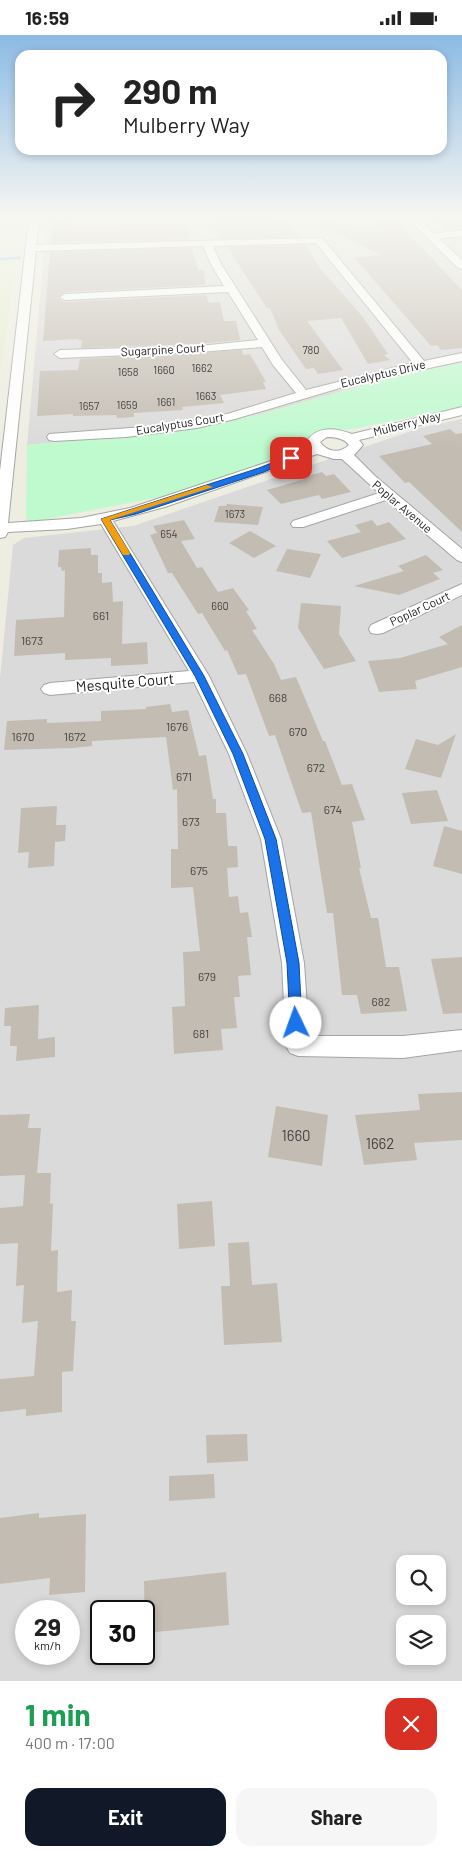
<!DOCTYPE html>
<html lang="en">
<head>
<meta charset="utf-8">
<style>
	:root { --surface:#fff; --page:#f6f6f6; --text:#222; --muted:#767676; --accent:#111827 }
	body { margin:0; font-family:Barlow,sans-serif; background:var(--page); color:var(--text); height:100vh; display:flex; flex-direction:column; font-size:19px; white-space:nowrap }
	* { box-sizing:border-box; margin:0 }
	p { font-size:16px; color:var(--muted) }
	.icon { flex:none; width:28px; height:28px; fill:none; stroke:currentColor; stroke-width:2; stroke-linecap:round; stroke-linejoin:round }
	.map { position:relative; height:1646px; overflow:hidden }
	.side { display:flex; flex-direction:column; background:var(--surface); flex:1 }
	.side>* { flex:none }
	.hud { position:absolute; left:15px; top:15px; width:432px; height:105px; border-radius:15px; box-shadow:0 2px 8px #0003; background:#fff; color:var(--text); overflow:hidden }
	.buttons { position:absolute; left:396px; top:1520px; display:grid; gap:10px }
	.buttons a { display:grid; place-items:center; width:50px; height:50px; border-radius:10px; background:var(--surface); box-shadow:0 2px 8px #0003; font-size:25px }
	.speed { position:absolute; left:15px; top:1565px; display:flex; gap:10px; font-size:25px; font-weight:700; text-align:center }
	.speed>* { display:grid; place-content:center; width:65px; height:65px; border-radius:50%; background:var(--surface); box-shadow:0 2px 8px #0003; line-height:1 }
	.speed small { font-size:12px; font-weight:400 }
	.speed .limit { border:2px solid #111; border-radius:8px; background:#fff; color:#111 }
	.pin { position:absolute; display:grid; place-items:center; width:42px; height:42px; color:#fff; margin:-21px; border-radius:10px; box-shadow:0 2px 8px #0006 }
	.me { position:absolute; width:55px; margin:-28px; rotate:357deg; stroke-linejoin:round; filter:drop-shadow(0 0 4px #0008) }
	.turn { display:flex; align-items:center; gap:18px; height:105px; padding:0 25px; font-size:22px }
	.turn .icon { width:65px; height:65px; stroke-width:2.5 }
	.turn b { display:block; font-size:35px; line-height:42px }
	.round { display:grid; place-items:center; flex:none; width:52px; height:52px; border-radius:15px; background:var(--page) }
	.head { display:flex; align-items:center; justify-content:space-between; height:85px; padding:0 25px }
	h1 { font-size:30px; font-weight:700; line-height:38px; color:#1e9e55 }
	.cta { display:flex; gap:10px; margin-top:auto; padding:10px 25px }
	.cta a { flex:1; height:58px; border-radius:15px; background:var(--accent); color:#fff; font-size:20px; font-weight:700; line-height:58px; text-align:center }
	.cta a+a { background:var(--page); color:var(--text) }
	.status { display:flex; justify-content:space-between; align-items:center; height:35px; padding:0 25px; background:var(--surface); direction:ltr }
	.status svg { height:14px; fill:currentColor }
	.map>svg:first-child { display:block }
	.residential { fill:#dbdada; fill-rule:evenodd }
	.farmland { fill:#e5eecd }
	.park { fill:#beface }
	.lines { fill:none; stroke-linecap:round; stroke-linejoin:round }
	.stream { stroke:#a2c4dd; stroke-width:3 }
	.building { fill:#c3bcb2 }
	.minor-casing { stroke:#a4a4a4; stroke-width:2 }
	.minor { fill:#fff; fill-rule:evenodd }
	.route { fill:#1a73e8; stroke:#114b97 }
	.slow { fill:#f59e0b }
	.labels { text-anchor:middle; stroke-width:4; stroke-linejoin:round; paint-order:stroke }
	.far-number-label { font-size:11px; fill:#464542 }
	.far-street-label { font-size:12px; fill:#1d1d1d; stroke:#fff }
	.number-label { font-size:12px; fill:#464542 }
	.street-label { font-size:15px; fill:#1d1d1d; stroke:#fff }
	.near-number-label { font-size:15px; fill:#464542 }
</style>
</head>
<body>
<div class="status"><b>16:59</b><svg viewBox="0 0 49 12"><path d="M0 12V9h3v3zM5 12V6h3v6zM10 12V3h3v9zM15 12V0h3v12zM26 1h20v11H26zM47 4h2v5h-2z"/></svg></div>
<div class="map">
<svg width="462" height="1646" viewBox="0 0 462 1646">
	<rect width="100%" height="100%" fill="#eeede2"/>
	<g class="residential">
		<polygon points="47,184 462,184 462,328 397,341 265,378 177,396 27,410"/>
		<path d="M462,384V1646H0V643L13,510L24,503L133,491L420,393ZM405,1529H438V1561H405ZM26,1576H69V1619H26ZM101,1576H144V1619H101ZM405,1589H438V1621H405Z"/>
	</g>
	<polygon class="farmland" points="0,190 22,190 0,338"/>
	<polygon class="park" points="462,328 462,372 347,395 335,395 315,399 305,409 249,434 175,459 26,488 27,410 177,396 265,378 397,341"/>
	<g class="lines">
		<polyline class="stream" points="0,224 20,223"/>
	</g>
	<g class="building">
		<polygon points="54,184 68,184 68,192 186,190 190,204 51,208"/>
		<polygon points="373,184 394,184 462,255 462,313 441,315 437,310 431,311 355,223 381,220 321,190 323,185 386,199"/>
		<polygon points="436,184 462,184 462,193 447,195"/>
		<polygon points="289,187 299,202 221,204 212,189"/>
		<polygon points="305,210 319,232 362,281 388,319 384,320 390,325 368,329 341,283 307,286 343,335 318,339 314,333 306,334 279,295 270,273 267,273 227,212"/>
		<polygon points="192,213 198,235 204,235 205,250 65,257 58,263 65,267 206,260 209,268 220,267 224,286 236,286 240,305 199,309 81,313 82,306 77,304 43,306 50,217"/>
		<polygon points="242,315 243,320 250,319 266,347 263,347 266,354 220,360 224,368 182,372 183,375 134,378 134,382 117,383 116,380 73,381 73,379 37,381 40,336 78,335 80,324"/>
		<polygon points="450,394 456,399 462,398 462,497 409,447 405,448 379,421 432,409 423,401"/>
		<polygon points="322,437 326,441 334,439 351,457 322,464 319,460 281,469 267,455 305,444 303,442"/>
		<polygon points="227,469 263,472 258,490 214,487 219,471 226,471"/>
		<polygon points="184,485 195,504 181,506 197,533 202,532 218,557 233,553 249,575 246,576 257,594 252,595 274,629 281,645 296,642 323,706 325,706 342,750 352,749 365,785 352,787 361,833 359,833 371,883 378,883 386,932 399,932 407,976 361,979 357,960 342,960 333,878 327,878 311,777 302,778 275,700 269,701 246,639 238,640 227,615 225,616 202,578 198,579 172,538 168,538 150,500 157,498 153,491"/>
		<polygon points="372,485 377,491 389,487 406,504 342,523 327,506 361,497 355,490"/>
		<polygon points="250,496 276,511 254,523 229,508"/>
		<polygon points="91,513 91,520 98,520 98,538 102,538 102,548 112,547 113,567 123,566 122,609 147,607 148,629 111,631 111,623 65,625 65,618 14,621 16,585 64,582 65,535 62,536 61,532 58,532 59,515"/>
		<polygon points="287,514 321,519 310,543 276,536"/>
		<polygon points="426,520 443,535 433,538 440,544 399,560 354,551 404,536 398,531"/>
		<polygon points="301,568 341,571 339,599 356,626 324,634 298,593"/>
		<polygon points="462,590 462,632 415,646 417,654 379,657 368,626 400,623 448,609 439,602"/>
		<polygon points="170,669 172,677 188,675 199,721 206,720 213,764 216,764 216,778 226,778 228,811 237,811 238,832 227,833 229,862 238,861 240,878 248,877 252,902 247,902 251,940 238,941 240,962 234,962 237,993 221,994 223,1015 174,1019 172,972 185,971 183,917 200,916 193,852 171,853 171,814 178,814 177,754 173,755 166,702 92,706 92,711 73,713 4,715 7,686 47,684 47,688 101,686 101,676 146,674 146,672"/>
		<polygon points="456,699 441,743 405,734 416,704 438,710"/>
		<polygon points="437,755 448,786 411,789 402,758"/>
		<polygon points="57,771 56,790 66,790 65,806 55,807 54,831 28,833 29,817 18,818 21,773"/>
		<polygon points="444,791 462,796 462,839 433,831"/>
		<polygon points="462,922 462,978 443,979 431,924"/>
		<polygon points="39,970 38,1004 55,1002 55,1022 16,1026 17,1011 10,1011 11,991 4,991 5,973"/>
		<polygon points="462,1057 462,1105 414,1108 417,1125 364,1130 355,1080 420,1075 418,1059"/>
		<polygon points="276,1071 328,1080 322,1131 268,1122"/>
		<polygon points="30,1079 28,1093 41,1093 37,1138 51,1138 50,1169 53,1168 51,1216 58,1215 57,1257 72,1255 71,1286 76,1286 73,1336 62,1337 62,1377 26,1381 26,1374 0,1377 0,1344 34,1341 38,1286 22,1288 24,1250 16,1251 18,1208 0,1209 0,1173 23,1171 25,1140 0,1141 0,1080"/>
		<polygon points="212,1166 215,1211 179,1214 177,1169"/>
		<polygon points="249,1207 252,1250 277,1248 282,1307 224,1310 221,1251 230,1251 228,1208"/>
		<polygon points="247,1399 248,1426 207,1428 206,1400"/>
		<polygon points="214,1439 215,1463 169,1466 169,1441"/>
		<polygon points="39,1478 39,1483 86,1479 85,1557 49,1560 50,1543 0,1549 0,1483"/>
		<polygon points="226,1537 229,1590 145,1598 144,1546"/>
	</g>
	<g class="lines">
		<g class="minor-casing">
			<g id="minor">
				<path d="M29,184H39L36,210L322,203L424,326L462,318V326L350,350L235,384L197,393L126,402L54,406L49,405L47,402L49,399L144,392L197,385L227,379L296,358L273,330L262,312L199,317L60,323L54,319L60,315L199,311L258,305L228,257L65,265L60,262L65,259L224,251L211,229L203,211L36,216L8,488L81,483L130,473L310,413L306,407C317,390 335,393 352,399L462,372V380L359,405L363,410L354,420L375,441L462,514V527L457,525L386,465L303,492H293L291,489L293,486L379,458L342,424H334L317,419L165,472L113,486L209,641L247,719L281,804L304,928L309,1001H403L462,995V1015L403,1023L298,1021L290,1018L286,1011L282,928L261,804L229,719L194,647L50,660L44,658L41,654L44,650L50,648L189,636L101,489L67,494L8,497L5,502L0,503V436ZM316,208L413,328L306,355L282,325L221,229L213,211ZM327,402C335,402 344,403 349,410C340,419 327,417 320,407Z"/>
				<polygon points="408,184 419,184 434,199 462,195 462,201 439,204 462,225 462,234 458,233"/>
				<polygon points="462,549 462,560 383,598 377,599 371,598 369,594 371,590"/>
			</g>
		</g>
		<use href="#minor" class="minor"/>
	</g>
	<linearGradient id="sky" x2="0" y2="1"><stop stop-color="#8cbae4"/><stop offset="0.44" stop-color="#f7f7f2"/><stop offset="1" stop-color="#f7f7f2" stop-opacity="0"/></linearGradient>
	<rect width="462" height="415" fill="url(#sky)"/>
	<polygon class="route" points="289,421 295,423 264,437 136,479 110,485 204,641 243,719 276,804 299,928 302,988 301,992 296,994 291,992 290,988 287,928 265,804 233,719 195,641 101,484 259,433"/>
	<polygon class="slow" points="207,450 213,452 110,485 130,518 129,520 123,520 101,484"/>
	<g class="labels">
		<g class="far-number-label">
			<text x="311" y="319">780</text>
			<text x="202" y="337">1662</text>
			<text x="164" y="339">1660</text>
			<text x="128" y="341">1658</text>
			<text x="206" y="365">1663</text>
			<text x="166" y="371">1661</text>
			<text x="127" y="374">1659</text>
			<text x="89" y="375">1657</text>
			<text x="235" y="483">1673</text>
			<text x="169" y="503">654</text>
			<text x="220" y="575">660</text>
		</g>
		<g class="far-street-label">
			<text transform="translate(163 315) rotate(-3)" y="4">Sugarpine Court</text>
			<text transform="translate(383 339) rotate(-13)" y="4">Eucalyptus Drive</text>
			<text transform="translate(180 389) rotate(-9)" y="4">Eucalyptus Court</text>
			<text transform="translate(407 389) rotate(-14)" y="4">Mulberry Way</text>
			<text transform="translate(402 472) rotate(40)" y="4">Poplar Avenue</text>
			<text transform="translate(420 574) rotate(-25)" y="4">Poplar Court</text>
		</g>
		<g class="number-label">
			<text x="101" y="585">661</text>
			<text x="32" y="610">1673</text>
			<text x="278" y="667">668</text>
			<text x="177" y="696">1676</text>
			<text x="298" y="701">670</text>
			<text x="23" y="706">1670</text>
			<text x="75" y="706">1672</text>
			<text x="316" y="737">672</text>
			<text x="184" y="746">671</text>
			<text x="333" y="779">674</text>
			<text x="191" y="791">673</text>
			<text x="199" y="840">675</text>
			<text x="207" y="946">679</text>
			<text x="381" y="971">682</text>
			<text x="201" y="1003">681</text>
		</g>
		<g class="street-label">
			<text transform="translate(125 648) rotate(-5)" y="5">Mesquite Court</text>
		</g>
		<g class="near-number-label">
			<text x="296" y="1106">1660</text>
			<text x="380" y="1114">1662</text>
		</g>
	</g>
</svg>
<div class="buttons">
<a><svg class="icon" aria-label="search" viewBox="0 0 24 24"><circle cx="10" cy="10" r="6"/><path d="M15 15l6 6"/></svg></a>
<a><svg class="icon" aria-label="layers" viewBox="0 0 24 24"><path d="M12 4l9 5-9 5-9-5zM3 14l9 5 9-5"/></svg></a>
</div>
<div class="speed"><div>29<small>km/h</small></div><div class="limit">30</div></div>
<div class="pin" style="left:291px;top:423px;background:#d93025"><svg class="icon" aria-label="arrive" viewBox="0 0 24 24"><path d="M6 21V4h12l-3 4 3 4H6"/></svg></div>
<svg class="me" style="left:296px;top:988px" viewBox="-20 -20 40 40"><circle r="19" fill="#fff"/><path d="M0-13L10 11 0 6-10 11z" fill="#1a73e8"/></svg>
<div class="hud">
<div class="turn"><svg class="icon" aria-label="right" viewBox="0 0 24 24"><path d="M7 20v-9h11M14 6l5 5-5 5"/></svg><div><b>290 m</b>Mulberry Way</div></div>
</div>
</div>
<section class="side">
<div class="head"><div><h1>1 min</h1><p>400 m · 17:00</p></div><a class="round" style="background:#d93025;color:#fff"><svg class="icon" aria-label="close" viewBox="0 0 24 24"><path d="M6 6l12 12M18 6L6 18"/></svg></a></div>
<div class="cta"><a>Exit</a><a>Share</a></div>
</section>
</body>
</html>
